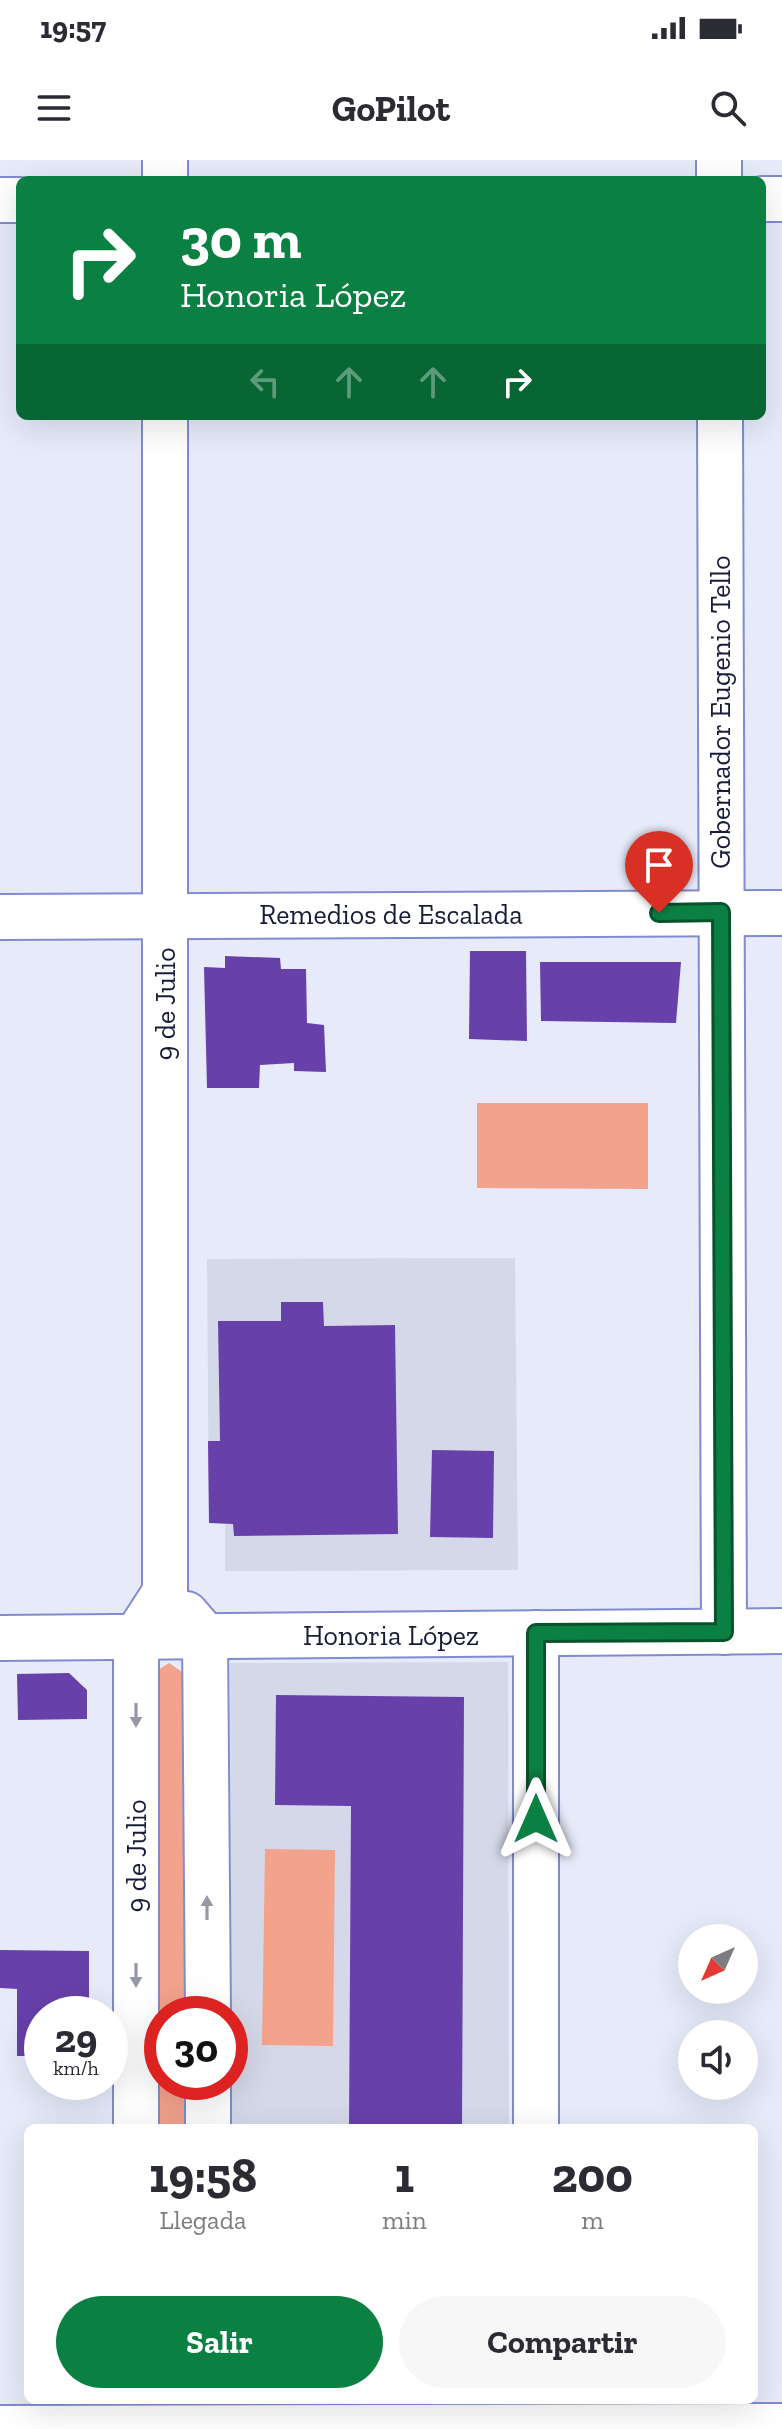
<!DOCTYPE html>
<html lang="es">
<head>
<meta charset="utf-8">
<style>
	:root { --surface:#fff; --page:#f7f7f7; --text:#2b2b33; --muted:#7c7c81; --accent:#0b8043 }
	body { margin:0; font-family:"Zilla Slab",serif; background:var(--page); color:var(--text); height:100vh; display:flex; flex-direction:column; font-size:30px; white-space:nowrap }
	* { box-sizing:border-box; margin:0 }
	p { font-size:26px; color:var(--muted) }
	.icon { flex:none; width:44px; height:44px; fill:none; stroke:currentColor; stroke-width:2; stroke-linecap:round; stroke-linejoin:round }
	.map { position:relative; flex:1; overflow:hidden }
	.side { position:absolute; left:24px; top:1964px; width:734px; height:280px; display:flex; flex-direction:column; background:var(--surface); border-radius:12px; box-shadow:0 8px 32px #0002 }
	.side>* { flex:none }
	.top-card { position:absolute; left:16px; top:16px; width:750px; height:244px; border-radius:12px; box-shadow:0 8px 32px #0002; background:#0b8043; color:#fff; overflow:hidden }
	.needle { width:52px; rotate:225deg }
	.fabs { position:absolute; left:678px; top:1764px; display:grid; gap:16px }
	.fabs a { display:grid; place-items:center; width:80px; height:80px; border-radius:50%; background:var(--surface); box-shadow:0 8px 32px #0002; font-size:40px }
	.speed { position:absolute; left:24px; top:1836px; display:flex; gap:16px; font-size:40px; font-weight:700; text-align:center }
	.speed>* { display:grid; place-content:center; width:104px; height:104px; border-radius:50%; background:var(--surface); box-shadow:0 8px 32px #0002; line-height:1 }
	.speed small { font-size:20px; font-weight:400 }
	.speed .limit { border:12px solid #d22; background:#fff; color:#111 }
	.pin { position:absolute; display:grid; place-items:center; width:68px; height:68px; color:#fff; margin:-82px -34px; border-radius:50% 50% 50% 0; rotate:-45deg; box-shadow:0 0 8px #0007 }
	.pin .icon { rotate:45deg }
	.me { position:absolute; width:88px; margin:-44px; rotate:0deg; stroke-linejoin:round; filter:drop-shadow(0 0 6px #0008) }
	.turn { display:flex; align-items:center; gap:28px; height:168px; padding:0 32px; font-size:36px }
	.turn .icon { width:104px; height:104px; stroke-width:2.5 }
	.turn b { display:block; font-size:56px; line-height:68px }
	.lanes { display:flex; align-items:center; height:76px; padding:0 32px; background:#0003; justify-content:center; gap:40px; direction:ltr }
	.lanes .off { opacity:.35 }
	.eta { display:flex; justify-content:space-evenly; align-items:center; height:136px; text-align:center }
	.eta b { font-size:48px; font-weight:700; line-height:56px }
	.cta { display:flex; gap:16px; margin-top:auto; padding:16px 32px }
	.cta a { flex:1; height:92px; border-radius:48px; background:var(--accent); color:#fff; font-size:32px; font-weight:700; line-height:92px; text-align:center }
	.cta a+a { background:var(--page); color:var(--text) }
	.status { display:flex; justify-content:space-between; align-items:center; height:56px; padding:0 40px; background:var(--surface); direction:ltr }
	.status svg { height:22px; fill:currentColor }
	header { display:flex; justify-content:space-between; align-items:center; height:104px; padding:0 32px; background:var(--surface); font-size:36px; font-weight:700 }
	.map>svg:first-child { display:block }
	.built { fill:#d5d8e9 }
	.green { fill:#f3a28b }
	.building { fill:#6740aa }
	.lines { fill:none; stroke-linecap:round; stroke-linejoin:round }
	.minor-casing { stroke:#818cd0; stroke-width:48 }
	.minor { stroke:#fff; stroke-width:44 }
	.oneway { fill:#9798a5 }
	.route-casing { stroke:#07532c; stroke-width:20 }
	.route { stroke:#0b8043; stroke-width:14 }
	.labels { text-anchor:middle; stroke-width:8; stroke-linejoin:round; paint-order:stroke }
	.street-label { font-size:28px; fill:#181b36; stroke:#fff }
</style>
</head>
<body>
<div class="status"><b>19:57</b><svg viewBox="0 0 49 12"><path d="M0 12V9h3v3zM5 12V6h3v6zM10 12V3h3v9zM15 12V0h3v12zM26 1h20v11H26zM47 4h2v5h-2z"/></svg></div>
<header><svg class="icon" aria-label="menu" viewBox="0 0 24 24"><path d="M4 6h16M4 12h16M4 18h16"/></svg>GoPilot<svg class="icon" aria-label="search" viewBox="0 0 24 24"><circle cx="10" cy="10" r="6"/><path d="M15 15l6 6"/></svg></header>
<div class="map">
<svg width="782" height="2269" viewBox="0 0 782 2269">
	<rect width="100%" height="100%" fill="#e7eaf9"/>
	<g class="built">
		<polygon points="515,1098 518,1410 225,1411 225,1364 209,1363 207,1099"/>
		<polygon points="508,1502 509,1968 232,1968 230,1503"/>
	</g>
	<g class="green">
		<polygon points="477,943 648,943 648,1029 477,1028"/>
		<polygon points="169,1503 185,1514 194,1854 162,1854 162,1922 195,1922 195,1968 147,1968 153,1513"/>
		<polygon points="265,1689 335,1690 333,1886 262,1885"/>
	</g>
	<g class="building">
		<polygon points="470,791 526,791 527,881 469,879"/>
		<polygon points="225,796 280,798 281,809 306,809 307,863 324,865 326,912 294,911 294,903 260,905 259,928 207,928 204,807 225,808"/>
		<polygon points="540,802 681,802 676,863 541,861"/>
		<polygon points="281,1142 323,1142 324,1166 395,1165 398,1374 234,1376 233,1364 209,1363 208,1281 220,1281 218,1161 281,1161"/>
		<polygon points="432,1290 494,1291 493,1378 430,1377"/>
		<polygon points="69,1513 87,1530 87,1559 18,1560 17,1514"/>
		<polygon points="276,1535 464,1537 462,1968 349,1968 351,1646 275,1645"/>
		<polygon points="0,1790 89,1791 89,1854 42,1854 42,1896 17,1896 17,1829 0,1828"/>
	</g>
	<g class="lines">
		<g class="minor-casing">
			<g id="minor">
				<polyline points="165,0 165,20"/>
				<polyline points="719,0 719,20"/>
				<polyline points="762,39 782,39"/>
				<polyline points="0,40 20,40"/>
				<polyline points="720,256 724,1472"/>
				<polyline points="0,757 782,753"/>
				<polyline points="186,1454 205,1476 208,1854"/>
				<polyline points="0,1478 782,1471"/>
				<polyline points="208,1922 208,1968"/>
				<polyline points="136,1968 136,1477 165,1432 165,256"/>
				<polyline points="536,1968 536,1473"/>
				<polyline points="0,2268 782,2266"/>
			</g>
		</g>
		<use href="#minor" class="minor"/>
	</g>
	<defs><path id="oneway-solid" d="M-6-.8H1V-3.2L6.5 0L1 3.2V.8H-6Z" transform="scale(2)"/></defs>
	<g class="oneway">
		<use href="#oneway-solid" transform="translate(136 1555) rotate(90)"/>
		<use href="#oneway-solid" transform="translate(207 1748) rotate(-90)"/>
		<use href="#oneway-solid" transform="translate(136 1815) rotate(90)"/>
	</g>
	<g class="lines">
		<g class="route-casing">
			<polyline id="route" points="536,1659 536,1473 724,1472 721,752 659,753"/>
		</g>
		<use href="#route" class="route"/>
	</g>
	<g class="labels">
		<g class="street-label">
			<text transform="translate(720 552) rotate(-90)" y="10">Gobernador Eugenio Tello</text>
			<text x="391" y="764">Remedios de Escalada</text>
			<text transform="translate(165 844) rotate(-90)" y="10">9 de Julio</text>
			<text x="391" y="1485">Honoria López</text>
			<text transform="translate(136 1696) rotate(-90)" y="10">9 de Julio</text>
		</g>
	</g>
</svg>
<div class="fabs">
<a><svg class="needle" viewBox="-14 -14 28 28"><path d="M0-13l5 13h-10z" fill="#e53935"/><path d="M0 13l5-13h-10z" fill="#7c7c81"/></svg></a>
<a><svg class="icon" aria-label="sound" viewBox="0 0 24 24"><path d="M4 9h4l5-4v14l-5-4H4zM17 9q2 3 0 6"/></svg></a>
</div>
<div class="speed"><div>29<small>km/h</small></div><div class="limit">30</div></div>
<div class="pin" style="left:659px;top:753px;background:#d93025"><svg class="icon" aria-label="arrive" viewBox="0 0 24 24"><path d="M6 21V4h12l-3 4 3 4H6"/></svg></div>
<svg class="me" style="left:536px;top:1659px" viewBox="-20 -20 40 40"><path d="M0-17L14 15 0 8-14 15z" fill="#0b8043" stroke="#fff" stroke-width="4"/></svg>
<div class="top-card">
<div class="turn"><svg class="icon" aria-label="right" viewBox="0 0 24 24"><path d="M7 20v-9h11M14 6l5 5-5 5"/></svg><div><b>30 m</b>Honoria López</div></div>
<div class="lanes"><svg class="icon off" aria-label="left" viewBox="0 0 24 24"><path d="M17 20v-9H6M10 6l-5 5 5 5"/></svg><svg class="icon off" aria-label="ahead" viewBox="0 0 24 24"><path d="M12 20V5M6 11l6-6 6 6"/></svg><svg class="icon off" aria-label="ahead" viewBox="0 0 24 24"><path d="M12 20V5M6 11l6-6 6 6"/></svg><svg class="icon" aria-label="right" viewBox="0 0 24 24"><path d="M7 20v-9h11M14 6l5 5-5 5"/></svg></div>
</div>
<section class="side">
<div class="eta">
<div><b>19:58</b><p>Llegada</p></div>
<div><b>1</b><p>min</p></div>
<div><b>200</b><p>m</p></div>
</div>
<div class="cta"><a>Salir</a><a>Compartir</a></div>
</section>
</div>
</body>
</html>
